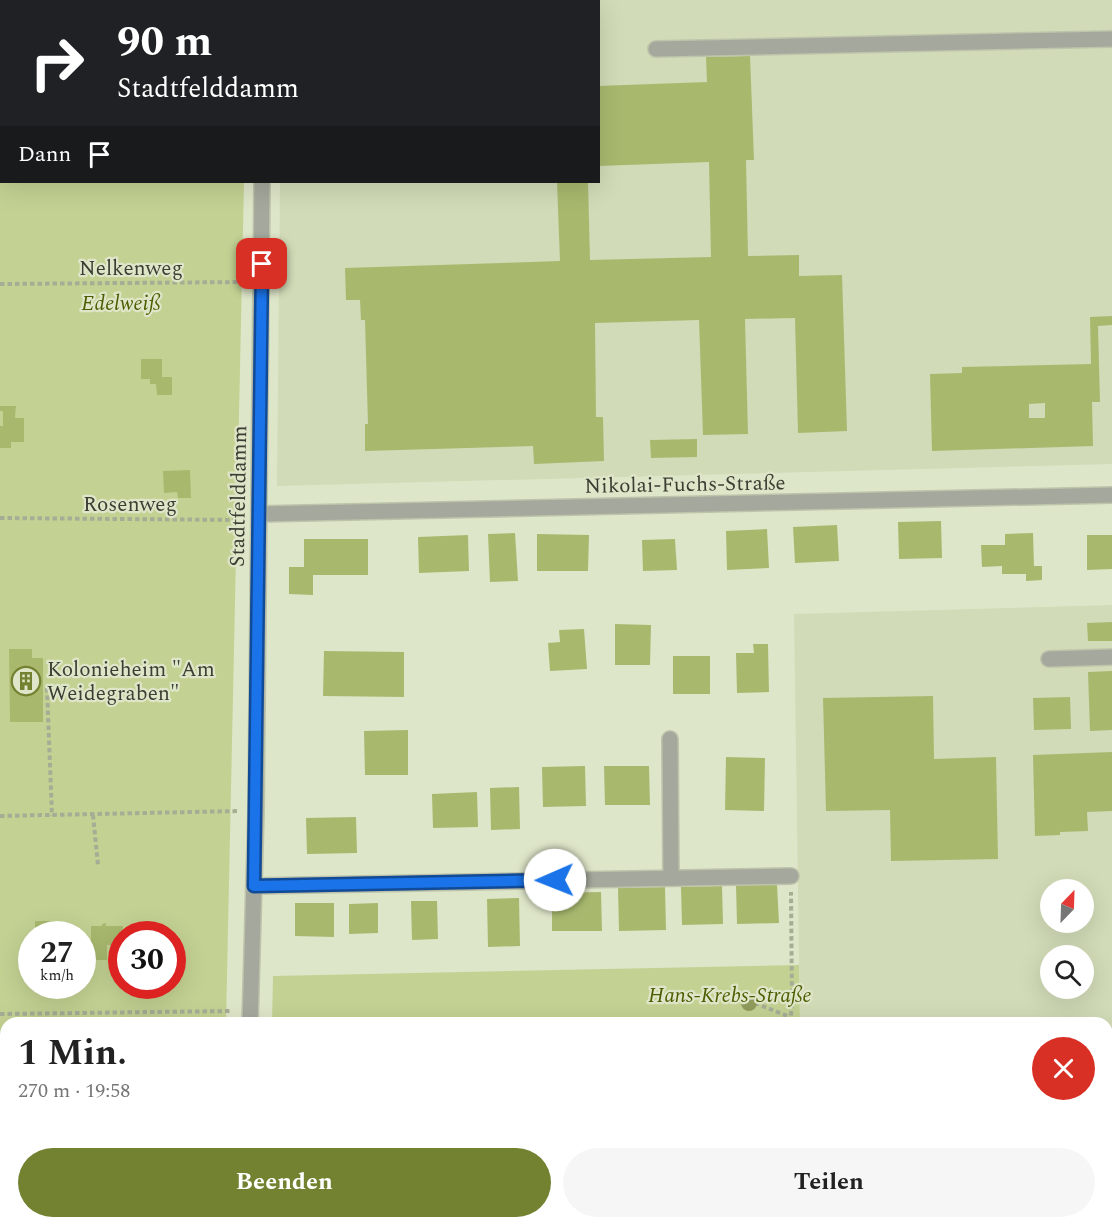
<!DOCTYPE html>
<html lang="de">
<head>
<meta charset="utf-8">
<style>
	:root { --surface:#fff; --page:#f6f6f6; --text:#222; --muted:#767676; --accent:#728231 }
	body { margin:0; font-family:Spectral,serif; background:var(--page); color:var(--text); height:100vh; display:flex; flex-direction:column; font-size:22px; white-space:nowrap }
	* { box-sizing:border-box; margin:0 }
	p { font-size:20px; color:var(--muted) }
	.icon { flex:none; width:33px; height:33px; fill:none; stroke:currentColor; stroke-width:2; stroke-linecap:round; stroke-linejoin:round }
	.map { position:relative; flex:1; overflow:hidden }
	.drawer { position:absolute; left:0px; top:1017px; width:1113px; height:212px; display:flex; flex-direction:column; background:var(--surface); border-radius:18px 18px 0 0; box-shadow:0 6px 24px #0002 }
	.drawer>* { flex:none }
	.guide { position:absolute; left:0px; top:0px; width:600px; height:183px; box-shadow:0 6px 24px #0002; background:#202124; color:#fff; overflow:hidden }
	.needle { width:39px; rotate:23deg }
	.controls { position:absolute; left:1040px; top:879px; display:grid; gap:12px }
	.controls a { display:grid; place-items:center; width:54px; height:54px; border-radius:50%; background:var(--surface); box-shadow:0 6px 24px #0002; font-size:30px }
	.speed { position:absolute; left:18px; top:921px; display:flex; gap:12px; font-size:30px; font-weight:700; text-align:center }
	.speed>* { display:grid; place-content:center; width:78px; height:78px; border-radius:50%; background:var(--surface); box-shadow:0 6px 24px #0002; line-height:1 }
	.speed small { font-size:15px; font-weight:400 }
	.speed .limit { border:9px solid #d22; background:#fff; color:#111 }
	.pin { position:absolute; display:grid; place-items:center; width:51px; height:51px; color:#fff; margin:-26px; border-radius:12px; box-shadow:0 3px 9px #0006 }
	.me { position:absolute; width:66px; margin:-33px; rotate:269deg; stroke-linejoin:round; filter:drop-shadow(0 0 4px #0008) }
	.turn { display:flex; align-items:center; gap:21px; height:126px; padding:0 18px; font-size:27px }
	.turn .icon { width:78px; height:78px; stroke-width:2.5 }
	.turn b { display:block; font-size:42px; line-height:51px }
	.then { display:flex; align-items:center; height:57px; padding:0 18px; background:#0003; gap:12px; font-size:22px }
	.round { display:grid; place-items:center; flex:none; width:63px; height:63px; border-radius:32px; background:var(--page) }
	.headline { display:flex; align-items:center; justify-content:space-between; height:102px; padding:0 18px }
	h1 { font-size:36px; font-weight:700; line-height:45px }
	.button { display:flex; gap:12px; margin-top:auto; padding:12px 18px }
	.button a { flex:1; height:69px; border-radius:36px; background:var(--accent); color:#fff; font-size:24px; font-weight:700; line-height:69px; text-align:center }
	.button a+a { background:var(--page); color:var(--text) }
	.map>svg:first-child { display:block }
	.built { fill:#d1dbb7; fill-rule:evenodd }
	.green { fill:#c3d293; fill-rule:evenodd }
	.building { fill:#a8b96e; fill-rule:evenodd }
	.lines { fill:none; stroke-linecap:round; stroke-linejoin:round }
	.minor-casing { stroke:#bdc4ab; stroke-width:18 }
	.path { stroke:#a6ad95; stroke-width:4; stroke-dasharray:4.5 3; stroke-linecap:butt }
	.minor { stroke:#a5a89c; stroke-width:15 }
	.tree { fill:#8f9a5b }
	.route-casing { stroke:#114b97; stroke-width:15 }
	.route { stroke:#1a73e8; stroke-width:10 }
	.labels { text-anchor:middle; stroke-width:4.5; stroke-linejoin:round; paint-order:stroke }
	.street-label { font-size:21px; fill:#3b3e32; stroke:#dee6c9 }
	.park-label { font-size:21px; font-style:italic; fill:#4e5c01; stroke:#dee6c9 }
	.poi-label { font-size:21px; fill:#3b3e32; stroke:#dee6c9; text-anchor:start }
</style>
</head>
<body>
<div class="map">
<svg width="1112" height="1228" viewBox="0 0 1112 1228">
	<rect width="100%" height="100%" fill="#dee6c9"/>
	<g class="built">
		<polygon points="0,0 260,0 260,2 2,2 2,153 0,153"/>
		<polygon points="282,0 1112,0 1112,464 277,486 280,182 598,182 598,2 282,2"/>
		<path d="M1112,605V1106H1107V1023H800L794,614ZM1050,890H1083V922H1050ZM1050,956H1083V988H1050Z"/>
	</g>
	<g class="green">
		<path d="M0,159H1L2,182H244L226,1023H6V1222H225L226,1228H0ZM32,934H82V986H32ZM122,934H172V986H122Z"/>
		<polygon points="799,965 800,1023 272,1023 273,976"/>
		<polygon points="1107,1106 1112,1106 1112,1228 270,1228 270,1222 1107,1222"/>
	</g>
	<g class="building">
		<polygon points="750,56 754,160 746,160 748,256 799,255 799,276 842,275 847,431 798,433 795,318 745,319 748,434 703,435 699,320 595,323 596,417 603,417 604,461 534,464 533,446 365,451 365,424 368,424 365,320 361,320 360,300 346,300 345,268 560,261 557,182 588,182 590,260 711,257 709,162 598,166 598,86 707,82 706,57"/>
		<path d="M1112,316V325L1098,326L1100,402H1092L1093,446L932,451L930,374L962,373V367L1091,364L1090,317ZM1045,403V418H1029V404Z"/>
		<polygon points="141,359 162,359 162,377 172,377 172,395 157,395 156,384 150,384 150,379 141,379"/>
		<polygon points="0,406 16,406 15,418 24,418 24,442 11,442 11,448 0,448 0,426 3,426 3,411 0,411"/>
		<polygon points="697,439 697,457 651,458 650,440"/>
		<polygon points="190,470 191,498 178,498 177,492 164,493 163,471"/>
		<polygon points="941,521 942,558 899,559 898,522"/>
		<polygon points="837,525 839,561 795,563 793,527"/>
		<polygon points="767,529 769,568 727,570 726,531"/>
		<polygon points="515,533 518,581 490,582 488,534"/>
		<polygon points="1033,533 1034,566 1042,566 1042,580 1026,581 1026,574 1002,574 1002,566 982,567 981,545 1005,545 1005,534"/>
		<polygon points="537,534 589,535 588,571 537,571"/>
		<polygon points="468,535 469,571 419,573 418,537"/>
		<polygon points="1087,535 1112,535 1112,569 1087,570"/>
		<polygon points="304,539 368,539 368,575 313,575 313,595 289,594 289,567 304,567"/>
		<polygon points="675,539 677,570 643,571 642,540"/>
		<polygon points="1112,622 1112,641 1088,641 1087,623"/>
		<polygon points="615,624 651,625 650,665 615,665"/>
		<polygon points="584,629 587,669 550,671 548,643 560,642 559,630"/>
		<polygon points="753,644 768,644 769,692 737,693 736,653 754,653"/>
		<polygon points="9,649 32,649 32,658 43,658 43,722 10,722"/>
		<polygon points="324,651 404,652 404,697 323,696"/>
		<rect x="673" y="656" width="37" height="38"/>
		<polygon points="1112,671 1112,730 1090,731 1088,672"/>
		<polygon points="933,696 934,759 996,757 998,859 891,861 890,810 826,811 823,698"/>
		<polygon points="1070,697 1071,729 1034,730 1033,698"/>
		<polygon points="408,730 408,775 365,775 364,731"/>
		<polygon points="1112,752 1112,811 1087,812 1088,831 1060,832 1060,835 1035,836 1033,755"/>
		<polygon points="726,757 765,758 764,811 725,810"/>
		<polygon points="585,766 586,806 543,807 542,767"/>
		<polygon points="604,766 649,766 650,805 605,805"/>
		<polygon points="519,787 520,829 491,830 490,788"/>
		<polygon points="477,792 478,827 433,828 432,794"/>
		<polygon points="356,817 357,853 307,854 306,818"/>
		<polygon points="777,884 779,923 737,924 736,885"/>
		<polygon points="722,886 723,924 682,925 681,887"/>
		<polygon points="665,887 666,930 619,931 618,888"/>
		<polygon points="601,892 602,931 552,931 552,893"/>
		<polygon points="519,898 520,946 488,947 487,899"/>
		<polygon points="411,901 437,901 438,939 412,940"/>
		<polygon points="295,903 334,903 334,937 295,936"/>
		<polygon points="378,903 378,933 349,934 349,904"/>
		<rect x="35" y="921" width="21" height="13"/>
		<polygon points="106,923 106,926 123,926 122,945 107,945 107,960 91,960 91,926 102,926 102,924"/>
	</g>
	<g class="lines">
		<g class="minor-casing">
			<g id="minor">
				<polyline points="260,2 260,0"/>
				<polyline points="656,49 1112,39"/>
				<polyline points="0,116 2,116"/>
				<polyline points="259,514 1112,495"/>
				<polyline points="1049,659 1112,657"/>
				<polyline points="670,739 671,878"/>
				<polyline points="254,886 791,876"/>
				<polyline points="250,1023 256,811 262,182"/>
				<polyline points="251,1222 251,1228"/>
			</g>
		</g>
		<g class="path">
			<polyline points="0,154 2,154"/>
			<polyline points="0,284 245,282"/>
			<polyline points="0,518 240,520"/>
			<polyline points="47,688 52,816"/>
			<polyline points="93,815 98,865"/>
			<polyline points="0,816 239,811"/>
			<polyline points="755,1003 790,1017"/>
			<polyline points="0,1014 232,1011"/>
			<polyline points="790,1023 792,1005 791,892"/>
			<polyline points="1107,1110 1112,1110"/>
			<polyline points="0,1156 6,1156"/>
		</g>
		<use href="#minor" class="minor"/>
	</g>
	<circle class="tree" cx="749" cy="1003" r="8"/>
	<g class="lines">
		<g class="route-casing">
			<polyline id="route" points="262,264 254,886 555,880"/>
		</g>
		<use href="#route" class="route"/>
	</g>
	<defs>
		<g id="building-ring" transform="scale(1.5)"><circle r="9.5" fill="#dee6c9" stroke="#728231" stroke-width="1.5"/><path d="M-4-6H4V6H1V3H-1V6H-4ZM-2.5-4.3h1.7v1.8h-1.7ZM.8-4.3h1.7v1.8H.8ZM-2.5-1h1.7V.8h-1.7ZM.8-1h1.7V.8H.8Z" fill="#728231"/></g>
	</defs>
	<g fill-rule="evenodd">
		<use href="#building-ring" x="26" y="681"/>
	</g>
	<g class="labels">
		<g class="street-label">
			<text x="131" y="275">Nelkenweg</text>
			<text transform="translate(685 484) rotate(-1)" y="7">Nikolai-Fuchs-Straße</text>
			<text transform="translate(238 496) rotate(-89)" y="7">Stadtfelddamm</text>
			<text x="130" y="511">Rosenweg</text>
		</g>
		<g class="park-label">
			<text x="121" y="310">Edelweiß</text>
			<text x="730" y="1002">Hans-Krebs-Straße</text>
		</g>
		<g class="poi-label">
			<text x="47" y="676">Kolonieheim "Am<tspan x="47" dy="24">Weidegraben"</tspan></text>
		</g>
	</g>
</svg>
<div class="controls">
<a><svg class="needle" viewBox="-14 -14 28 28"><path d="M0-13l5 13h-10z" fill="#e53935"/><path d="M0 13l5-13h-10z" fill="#767676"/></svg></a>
<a><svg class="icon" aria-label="search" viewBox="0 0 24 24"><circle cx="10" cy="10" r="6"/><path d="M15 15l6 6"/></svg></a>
</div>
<div class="speed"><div>27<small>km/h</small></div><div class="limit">30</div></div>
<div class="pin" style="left:262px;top:264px;background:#d93025"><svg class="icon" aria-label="arrive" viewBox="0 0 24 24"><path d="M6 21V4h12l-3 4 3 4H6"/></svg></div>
<svg class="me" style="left:555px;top:880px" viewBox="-20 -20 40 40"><circle r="19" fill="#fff"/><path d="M0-13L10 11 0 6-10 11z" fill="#1a73e8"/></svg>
<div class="guide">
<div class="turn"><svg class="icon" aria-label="right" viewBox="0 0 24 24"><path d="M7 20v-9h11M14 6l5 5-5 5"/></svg><div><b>90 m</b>Stadtfelddamm</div></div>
<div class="then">Dann<svg class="icon" aria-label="arrive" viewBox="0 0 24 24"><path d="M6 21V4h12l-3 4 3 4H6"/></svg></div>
</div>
<section class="drawer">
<div class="headline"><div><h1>1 Min.</h1><p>270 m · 19:58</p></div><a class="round" style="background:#d93025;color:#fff"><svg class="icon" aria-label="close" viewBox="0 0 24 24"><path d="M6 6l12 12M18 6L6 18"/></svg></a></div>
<div class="button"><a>Beenden</a><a>Teilen</a></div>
</section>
</div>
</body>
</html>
